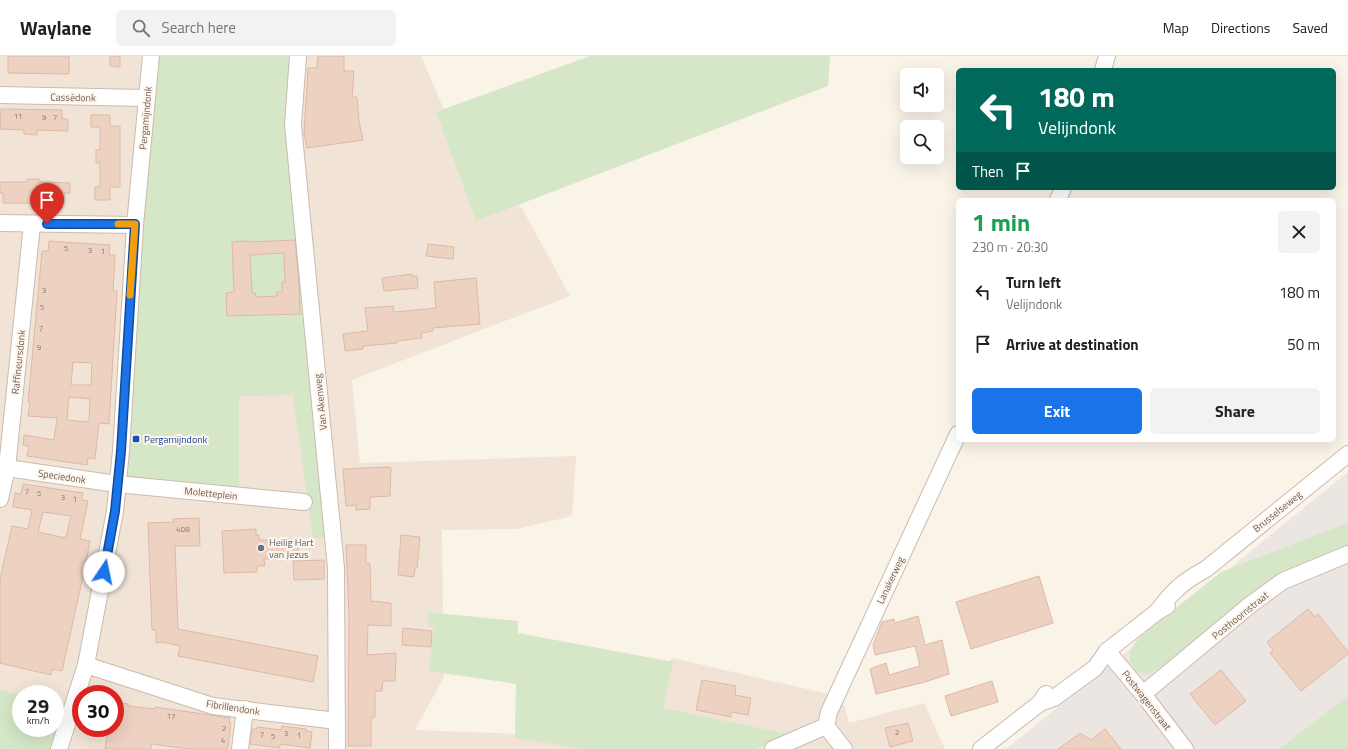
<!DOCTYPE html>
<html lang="en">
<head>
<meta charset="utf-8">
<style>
	:root { --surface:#fff; --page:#f2f2f2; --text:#202124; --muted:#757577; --line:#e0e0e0; --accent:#1a73e8 }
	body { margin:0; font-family:"Titillium Web",sans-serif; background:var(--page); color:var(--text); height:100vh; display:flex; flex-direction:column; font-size:15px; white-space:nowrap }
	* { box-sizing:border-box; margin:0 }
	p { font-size:13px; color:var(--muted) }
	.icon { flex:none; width:22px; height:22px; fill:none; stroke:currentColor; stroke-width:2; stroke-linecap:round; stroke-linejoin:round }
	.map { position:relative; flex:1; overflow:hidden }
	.side { position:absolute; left:956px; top:142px; width:380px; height:244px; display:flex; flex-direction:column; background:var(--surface); border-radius:6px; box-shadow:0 4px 16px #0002 }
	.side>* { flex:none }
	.top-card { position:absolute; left:956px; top:12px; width:380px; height:122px; border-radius:6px; box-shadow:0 4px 16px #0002; background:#00695c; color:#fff; overflow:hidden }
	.buttons { position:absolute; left:900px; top:12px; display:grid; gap:8px }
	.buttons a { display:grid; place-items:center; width:44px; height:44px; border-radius:6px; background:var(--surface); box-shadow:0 4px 16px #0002; font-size:20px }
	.speed { position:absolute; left:12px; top:629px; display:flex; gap:8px; font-size:20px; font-weight:700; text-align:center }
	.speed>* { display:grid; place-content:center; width:52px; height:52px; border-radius:50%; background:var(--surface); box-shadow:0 4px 16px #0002; line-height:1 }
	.speed small { font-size:10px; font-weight:400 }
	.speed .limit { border:6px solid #d22; background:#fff; color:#111 }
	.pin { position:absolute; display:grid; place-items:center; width:34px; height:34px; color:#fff; margin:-41px -17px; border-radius:50% 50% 50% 0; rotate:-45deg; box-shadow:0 0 4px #0007 }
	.pin .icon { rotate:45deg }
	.me { position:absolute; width:44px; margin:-22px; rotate:11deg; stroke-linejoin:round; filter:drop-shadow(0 0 3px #0008) }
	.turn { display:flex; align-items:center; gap:14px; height:84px; padding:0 16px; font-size:18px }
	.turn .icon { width:52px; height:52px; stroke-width:2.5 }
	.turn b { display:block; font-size:28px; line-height:34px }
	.then { display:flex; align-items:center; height:38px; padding:0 16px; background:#0003; gap:8px; font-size:15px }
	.round { display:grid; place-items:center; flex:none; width:42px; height:42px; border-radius:6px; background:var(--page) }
	.summary { display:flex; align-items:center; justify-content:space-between; height:68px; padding:0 16px }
	h1 { font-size:24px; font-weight:700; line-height:30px; color:#1e9e55 }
	.action { display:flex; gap:8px; margin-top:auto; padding:8px 16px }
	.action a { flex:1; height:46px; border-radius:6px; background:var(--accent); color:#fff; font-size:16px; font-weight:700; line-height:46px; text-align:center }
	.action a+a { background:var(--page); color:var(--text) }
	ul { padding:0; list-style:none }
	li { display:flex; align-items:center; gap:12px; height:52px; padding:0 16px }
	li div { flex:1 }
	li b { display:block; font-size:15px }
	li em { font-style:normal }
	header { display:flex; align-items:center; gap:24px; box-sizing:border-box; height:56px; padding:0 20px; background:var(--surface); border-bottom:1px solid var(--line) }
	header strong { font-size:19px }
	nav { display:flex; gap:22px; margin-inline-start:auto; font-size:14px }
	.search { width:280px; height:36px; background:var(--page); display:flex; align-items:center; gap:10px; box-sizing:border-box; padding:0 14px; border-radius:6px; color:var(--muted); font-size:15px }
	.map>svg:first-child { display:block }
	.residential { fill:#f1e4d7; fill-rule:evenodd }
	.industrial { fill:#ebe6e1 }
	.green { fill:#d5e7c7 }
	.building { fill:#edd2c2; stroke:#deb8a4; fill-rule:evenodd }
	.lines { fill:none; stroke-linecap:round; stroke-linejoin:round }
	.minor-casing { stroke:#cbbaaf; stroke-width:18 }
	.minor { stroke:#fff; stroke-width:16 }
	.route-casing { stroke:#114b97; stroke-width:10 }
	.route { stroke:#1a73e8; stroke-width:7 }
	.slow { stroke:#f59e0b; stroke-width:7 }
	.transit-dot { fill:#1a4fb4; stroke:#fdf7ee; stroke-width:1.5 }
	.worship-dot { fill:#6b7280; stroke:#fdf7ee; stroke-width:1.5 }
	.labels { text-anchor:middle; stroke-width:4; stroke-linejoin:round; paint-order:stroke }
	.number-label { font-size:8px; fill:#91786b }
	.street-label { font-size:10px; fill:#725a4e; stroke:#fdf7ee }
	.transit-label { font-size:10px; fill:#164399; stroke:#fdf7ee; text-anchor:start }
	.worship-label { font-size:10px; fill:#5b616d; stroke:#fdf7ee; text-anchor:start }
</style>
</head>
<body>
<header>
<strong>Waylane</strong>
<div class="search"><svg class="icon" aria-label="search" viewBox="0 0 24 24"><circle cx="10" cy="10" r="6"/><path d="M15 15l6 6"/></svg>Search here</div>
<nav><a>Map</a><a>Directions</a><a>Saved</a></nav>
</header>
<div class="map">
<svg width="1348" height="693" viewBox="0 0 1348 693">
	<rect width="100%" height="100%" fill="#faf3e8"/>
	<g class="residential">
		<path d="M0,0H421L452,72L523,154L570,240L352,324L360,407L576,400L572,460L517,473L442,474L444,621L415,674L525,678L614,693H0ZM21,638H55V672H21ZM81,638H115V672H81Z"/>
		<polygon points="672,602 842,641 849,667 924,647 945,693 627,693"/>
	</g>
	<polygon class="industrial" points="1348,416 1348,693 1006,693 1139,586"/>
	<g class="green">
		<polygon points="158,0 292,0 326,482 313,482 293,339 239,340 239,437 127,421 138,225"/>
		<polygon points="590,0 830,0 828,30 476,165 436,56"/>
		<polygon points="1348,467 1348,490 1270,523 1181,596 1154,615 1147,618 1140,617 1133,612 1130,605 1131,594 1134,588 1141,580 1221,516"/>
		<polygon points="427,556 518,565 518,577 673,606 663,652 788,678 755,693 583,693 515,682 516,628 429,615 434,572 429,570"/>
		<polygon points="0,634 21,639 21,672 55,672 55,646 64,648 49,693 0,693"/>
		<polygon points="1348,640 1348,693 1279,693"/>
	</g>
	<g class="building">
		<polygon points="8,0 69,0 69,18 8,17"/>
		<polygon points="110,0 120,0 120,11 110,10"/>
		<polygon points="318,0 343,0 344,1 344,15 354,15 352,41 357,41 359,65 363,84 307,92 304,78 308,12 317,12"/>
		<polygon points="1,53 62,54 62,63 68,63 68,75 37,74 37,79 24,78 24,74 0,73"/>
		<polygon points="91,59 110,59 110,70 120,70 120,131 110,131 110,144 95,144 95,131 100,131 100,107 96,107 96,94 100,94 100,71 91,71"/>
		<polygon points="27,123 40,123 40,126 70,127 70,137 64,137 64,147 3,147 3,137 0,137 0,126 27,126"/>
		<path d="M295,184L299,230L300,258L227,260L226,237L234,236L232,186L249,185L250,186ZM284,197L285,226H282V236H277V240L256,241L255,237H252L250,199Z"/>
		<path d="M49,185L110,189L109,199H115L113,235H117L109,368L99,367L95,403L88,402L87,409L27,400L29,390L23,389L24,379L54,384L57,362L28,360L30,346H28L42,195H48ZM73,306L92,307L91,329H71ZM69,341L90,343L89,366L67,364Z"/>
		<polygon points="428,188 454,191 453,203 426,200"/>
		<polygon points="412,218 412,221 417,220 418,232 384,235 382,222"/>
		<polygon points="476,222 480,268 433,272 433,275 421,277 422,282 397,285 397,287 363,290 363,293 345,295 343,278 368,275 365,252 393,250 394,256 436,252 434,226"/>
		<polygon points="389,411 389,412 391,412 390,440 370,441 370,453 356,454 356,449 346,450 343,413"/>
		<path d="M23,428L83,437L82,444L88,445L80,483L90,485L84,516L62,615L52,613L51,619L0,607V523L12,470L28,473L32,454L13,451L15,437L21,438ZM43,456L71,460L66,482L38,476Z"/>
		<polygon points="199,462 200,490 175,490 178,573 318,600 313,626 178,600 180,590 163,586 156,587 156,574 152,574 148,467 174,466 173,463"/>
		<polygon points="256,473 256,479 259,479 259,484 297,483 299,502 264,503 265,510 257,510 257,516 224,517 222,475"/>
		<polygon points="401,479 420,481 417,512 415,512 414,521 398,519"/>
		<polygon points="346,489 366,489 366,507 370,508 371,545 391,547 391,570 368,569 367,599 396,597 395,625 383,625 382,635 375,635 375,661 371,661 371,690 348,690 349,559"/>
		<polygon points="324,504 324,523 294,524 293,505"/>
		<polygon points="1039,520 1053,567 971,593 956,546"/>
		<polygon points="1308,553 1315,561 1318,558 1348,596 1348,598 1301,635 1270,597 1273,594 1267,586"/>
		<polygon points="918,560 925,589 942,584 949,618 925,626 876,638 870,613 886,607 889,619 920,610 915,590 875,599 873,589 882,566 894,563 895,567"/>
		<polygon points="403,572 432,575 431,591 402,589"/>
		<polygon points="1221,614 1246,645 1215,669 1190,638"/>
		<polygon points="702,624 736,630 735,639 751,642 748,659 731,656 731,661 696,654"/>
		<polygon points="992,625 998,646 951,660 945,640"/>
		<polygon points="115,646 128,648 128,650 155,653 155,651 230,662 229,667 231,667 228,692 226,692 226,693 190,693 151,688 151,693 105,693 108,672 115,672"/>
		<polygon points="908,667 913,685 890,691 885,672"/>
		<polygon points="282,670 306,673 306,675 312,676 310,692 280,688 280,692 250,688 252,673 257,673 257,671 281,674"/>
		<polygon points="1105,673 1121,693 1058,693 1079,678 1082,678 1091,684"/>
	</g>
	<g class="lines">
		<g class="minor-casing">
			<g id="minor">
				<polyline points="298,0 293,69 336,512 337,693"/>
				<polyline points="1103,14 1107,0"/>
				<polyline points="0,39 146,42"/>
				<polyline points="1058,144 1063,132"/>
				<polyline points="0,167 135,169"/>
				<polyline points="7,412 117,428 304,446"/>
				<polyline points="0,443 7,412 32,168"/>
				<path d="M1158,555C1173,534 1184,525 1206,513L1348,398"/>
				<polyline points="1107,595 1143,638 1185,693"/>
				<polyline points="86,609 213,650 337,665"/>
				<polyline points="1143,638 1250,549 1283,525 1348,498"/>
				<polyline points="1040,647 1054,642 1095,612 1107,595 1158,555 1167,550"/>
				<polyline points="826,670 829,656 958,378"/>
				<polyline points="826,670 844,693"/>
				<polyline points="59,693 86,609 115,455 121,395 135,169 151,0"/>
				<polyline points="240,693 245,653"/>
				<polyline points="773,693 826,670"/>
				<polyline points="981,693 1040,647 1046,638"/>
			</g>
		</g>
		<use href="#minor" class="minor"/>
	</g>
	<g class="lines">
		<g class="route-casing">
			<polyline id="route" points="47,168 135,168 121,395 115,455 104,516"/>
		</g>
		<use href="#route" class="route"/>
		<polyline class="slow" points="118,168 135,168 130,239"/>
	</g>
	<rect class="transit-dot" x="132" y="379" width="8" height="8" rx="2"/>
	<circle class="worship-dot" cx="261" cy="492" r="4"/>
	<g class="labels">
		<g class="number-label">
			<text x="18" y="63">11</text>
			<text x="44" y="64">9</text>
			<text x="55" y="64">7</text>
			<text x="66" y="195">5</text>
			<text x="90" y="197">3</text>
			<text x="103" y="198">1</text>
			<text x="44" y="237">3</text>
			<text x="42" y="254">5</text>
			<text x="41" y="275">7</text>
			<text x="39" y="294">9</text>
			<text x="27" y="438">7</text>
			<text x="39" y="440">5</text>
			<text x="63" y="444">3</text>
			<text x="75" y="446">1</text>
			<text x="183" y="476">40B</text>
			<text x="171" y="663">17</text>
			<text x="224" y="675">2</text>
			<text x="897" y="679">2</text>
			<text x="286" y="680">3</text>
			<text x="262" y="681">7</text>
			<text x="299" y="682">1</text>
			<text x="273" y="683">5</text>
			<text x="223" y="687">4</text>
		</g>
		<g class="street-label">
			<text transform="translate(73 41) rotate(1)" y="4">Cassédonk</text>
			<text transform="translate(145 62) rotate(-85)" y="4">Pergamijndonk</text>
			<text transform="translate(18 306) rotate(-84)" y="4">Raffineursdonk</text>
			<text transform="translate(320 346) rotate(-96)" y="4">Van Akenweg</text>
			<text transform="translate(62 420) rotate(8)" y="4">Speciedonk</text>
			<text transform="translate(211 437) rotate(6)" y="4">Moletteplein</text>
			<text transform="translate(1277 455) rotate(-39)" y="4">Brusselseweg</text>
			<text transform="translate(890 524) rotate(-65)" y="4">Lanakerweg</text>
			<text transform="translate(1240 559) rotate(-39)" y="4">Posthoornstraat</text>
			<text transform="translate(1147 644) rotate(52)" y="4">Postwagenstraat</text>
			<text transform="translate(233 651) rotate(9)" y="4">Fibrillendonk</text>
		</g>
		<g class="transit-label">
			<text x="144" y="387">Pergamijndonk</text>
		</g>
		<g class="worship-label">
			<text x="269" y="490">Heilig Hart<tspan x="269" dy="12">van Jezus</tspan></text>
		</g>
	</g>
</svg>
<div class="buttons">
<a><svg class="icon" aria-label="sound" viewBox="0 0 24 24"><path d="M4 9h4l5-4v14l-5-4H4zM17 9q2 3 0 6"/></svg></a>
<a><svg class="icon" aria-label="search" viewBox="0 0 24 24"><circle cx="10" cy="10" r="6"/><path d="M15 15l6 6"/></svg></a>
</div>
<div class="speed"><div>29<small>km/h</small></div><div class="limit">30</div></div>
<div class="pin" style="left:47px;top:168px;background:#d93025"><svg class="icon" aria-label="arrive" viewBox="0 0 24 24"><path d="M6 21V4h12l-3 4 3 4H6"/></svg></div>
<svg class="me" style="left:104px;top:516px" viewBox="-20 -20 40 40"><circle r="19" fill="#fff"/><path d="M0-13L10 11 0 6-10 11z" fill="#1a73e8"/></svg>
<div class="top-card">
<div class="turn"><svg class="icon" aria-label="left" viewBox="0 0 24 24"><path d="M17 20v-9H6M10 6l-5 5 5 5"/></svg><div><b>180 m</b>Velijndonk</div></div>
<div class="then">Then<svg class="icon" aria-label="arrive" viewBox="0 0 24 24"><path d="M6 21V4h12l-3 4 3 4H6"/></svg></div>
</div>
<section class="side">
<div class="summary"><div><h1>1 min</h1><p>230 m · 20:30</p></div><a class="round"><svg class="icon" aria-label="close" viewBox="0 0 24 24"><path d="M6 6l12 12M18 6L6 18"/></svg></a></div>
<ul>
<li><svg class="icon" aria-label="left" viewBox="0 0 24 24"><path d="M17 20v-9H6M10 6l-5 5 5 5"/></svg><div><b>Turn left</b><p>Velijndonk</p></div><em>180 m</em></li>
<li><svg class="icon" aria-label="arrive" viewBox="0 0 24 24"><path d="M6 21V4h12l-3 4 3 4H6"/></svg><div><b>Arrive at destination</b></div><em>50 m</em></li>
</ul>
<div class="action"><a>Exit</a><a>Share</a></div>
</section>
</div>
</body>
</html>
